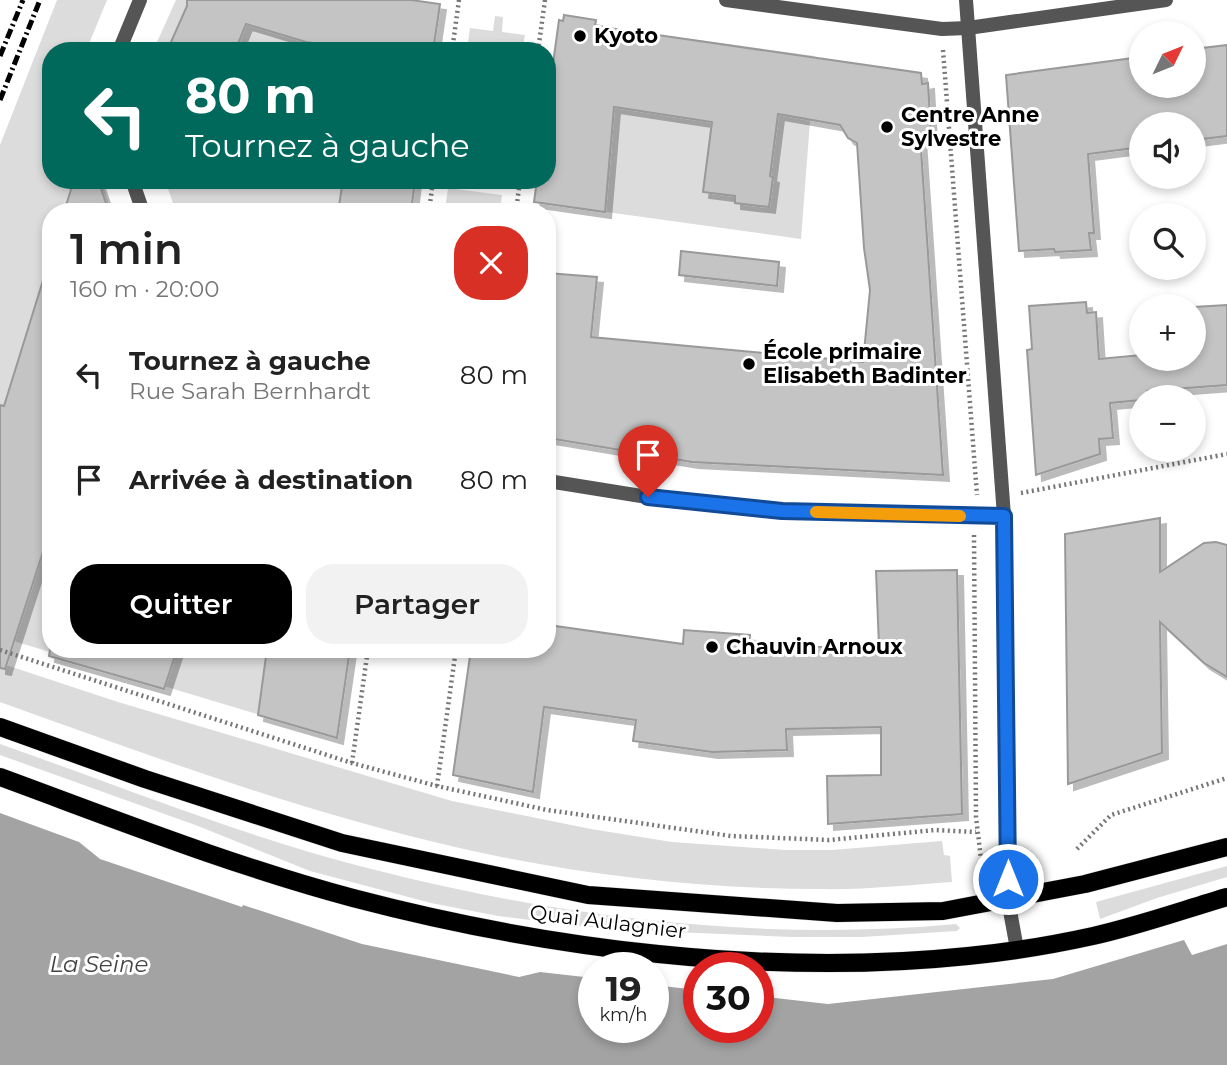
<!DOCTYPE html>
<html lang="fr">
<head>
<meta charset="utf-8">
<style>
	:root { --surface:#fff; --page:#f2f2f2; --text:#222; --muted:#767676; --accent:#000 }
	body { margin:0; font-family:Montserrat,sans-serif; background:var(--page); color:var(--text); height:100vh; display:flex; flex-direction:column; font-size:26px; white-space:nowrap }
	* { box-sizing:border-box; margin:0 }
	p { font-size:23px; color:var(--muted) }
	.icon { flex:none; width:38px; height:38px; fill:none; stroke:currentColor; stroke-width:2; stroke-linecap:round; stroke-linejoin:round }
	.map { position:relative; flex:1; overflow:hidden }
	.panel { position:absolute; left:42px; top:203px; width:514px; height:455px; display:flex; flex-direction:column; background:var(--surface); border-radius:28px; box-shadow:0 4px 10px #0003 }
	.panel>* { flex:none }
	.hud { position:absolute; left:42px; top:42px; width:514px; height:147px; border-radius:28px; box-shadow:0 4px 10px #0003; background:#00695c; color:#fff; overflow:hidden }
	.needle { width:46px; rotate:47deg }
	.tools { position:absolute; left:1129px; top:21px; display:grid; gap:14px }
	.tools a { display:grid; place-items:center; width:77px; height:77px; border-radius:50%; background:var(--surface); box-shadow:0 4px 10px #0003; font-size:35px }
	.speed { position:absolute; left:578px; top:952px; display:flex; gap:14px; font-size:35px; font-weight:700; text-align:center }
	.speed>* { display:grid; place-content:center; width:91px; height:91px; border-radius:50%; background:var(--surface); box-shadow:0 4px 10px #0003; line-height:1 }
	.speed small { font-size:18px; font-weight:400 }
	.speed .limit { border:10px solid #d22; background:#fff; color:#111 }
	.pin { position:absolute; display:grid; place-items:center; width:60px; height:60px; color:#fff; margin:-72px -30px; border-radius:50% 50% 50% 0; rotate:-45deg; box-shadow:0 0 7px #0007 }
	.pin .icon { rotate:45deg }
	.me { position:absolute; width:77px; margin:-38px; rotate:0deg; stroke-linejoin:round; filter:drop-shadow(0 0 5px #0008) }
	.turn { display:flex; align-items:center; gap:24px; height:147px; padding:0 28px; font-size:32px }
	.turn .icon { width:91px; height:91px; stroke-width:2.5 }
	.turn b { display:block; font-size:49px; line-height:60px }
	.round { display:grid; place-items:center; flex:none; width:74px; height:74px; border-radius:28px; background:var(--page) }
	.overview { display:flex; align-items:center; justify-content:space-between; height:119px; padding:0 28px }
	h1 { font-size:42px; font-weight:600; line-height:52px }
	.primary-button { display:flex; gap:14px; margin-top:auto; padding:14px 28px }
	.primary-button a { flex:1; height:80px; border-radius:28px; background:var(--accent); color:#fff; font-size:28px; font-weight:600; line-height:80px; text-align:center }
	.primary-button a+a { background:var(--page); color:var(--text) }
	ul { padding:0; list-style:none }
	li { display:flex; align-items:center; gap:21px; height:105px; padding:0 28px }
	li div { flex:1 }
	li b { display:block; font-size:26px }
	li em { font-style:normal }
	.map>svg:first-child { display:block }
	.green { fill:#dcdcdc }
	.water { fill:#a3a3a3 }
	.building { fill:#c4c4c4; stroke:#999; stroke-width:2; filter:url(#shadow) }
	.lines { fill:none; stroke-linecap:round; stroke-linejoin:round }
	.primary-casing { stroke:#dbdbdb; stroke-width:19 }
	.path { stroke:#777; stroke-width:4.5; stroke-dasharray:2 3.5; stroke-linecap:butt }
	.minor { stroke:#555; stroke-width:14 }
	.primary { stroke:#000; stroke-width:18 }
	.rail { stroke:#000; stroke-width:5; stroke-dasharray:10 3.5 2 3.5; stroke-linecap:butt }
	.route-casing { stroke:#114b97; stroke-width:18 }
	.route { stroke:#1a73e8; stroke-width:12 }
	.slow { stroke:#f59e0b; stroke-width:12 }
	.poi-dot { fill:#000; stroke:#fff; stroke-width:2.5 }
	.labels { text-anchor:middle; stroke-width:6; stroke-linejoin:round; paint-order:stroke }
	.poi-label { font-size:21px; font-weight:bold; fill:#000; stroke:#fff; text-anchor:start }
	.street-label { font-size:21px; fill:#000; stroke:#fff }
	.water-label { font-size:23px; font-style:italic; fill:#444; stroke:#fff }
</style>
</head>
<body>
<div class="map">
<svg width="1227" height="1065" viewBox="0 0 1227 1065">
	<defs>
		<filter id="shadow"><feDropShadow dx="6" dy="6" stdDeviation="0" flood-color="#0004"/></filter>
	</defs>
	<rect width="100%" height="100%" fill="#fff"/>
	<g class="green">
		<polygon points="57,0 107,0 86,51 51,51 51,180 101,180 111,212 51,212 51,649 350,649 337,738 0,637 0,145"/>
		<polygon points="176,0 411,0 440,4 433,51 153,51"/>
		<polygon points="564,15 596,20 595,26 815,56 801,239 534,202 537,180 548,180 548,100 559,20 563,21"/>
		<polygon points="495,16 503,17 502,32 525,35 522,51 468,43 470,28 493,31"/>
		<polygon points="165,180 415,180 411,212 176,212"/>
		<polygon points="449,180 505,180 504,188"/>
		<polygon points="448,188 502,195 500,211 446,203"/>
		<path d="M0,663L118,702L452,801L591,829L672,842L785,850H832L942,841L944,855L950,856L952,882C909,885 864,890 820,889C702,889 579,875 464,849C305,813 153,757 0,702Z"/>
		<path d="M0,744C103,780 205,821 309,852C517,912 740,944 956,924L960,928L957,931L862,937H792L627,930L570,925L498,916L431,903L310,871L198,826L0,755Z"/>
		<polygon points="1227,866 1227,877 1157,898 1100,919 1096,902"/>
	</g>
	<polygon class="water" points="0,813 79,842 100,859 242,907 243,905 362,944 519,977 540,972 593,978 593,1027 653,1027 653,985 698,990 698,1027 758,1027 758,996 828,1004 1053,979 1184,940 1192,955 1227,944 1227,1065 0,1065"/>
	<g class="building">
		<polygon points="187,0 411,0 440,4 433,51 367,51 306,42 246,24 235,51 167,51 187,6"/>
		<polygon points="564,15 596,20 595,26 921,73 922,84 928,83 931,135 920,135 943,475 692,462 548,438 548,273 597,277 591,337 863,362 870,290 864,248 857,143 848,138 840,125 778,114 770,176 773,177 769,207 735,203 735,196 703,192 712,122 614,107 605,212 534,202 537,180 548,180 548,100 559,20 563,21"/>
		<polygon points="1227,45 1227,136 1194,140 1194,124 1141,124 1141,147 1088,154 1094,233 1089,233 1091,250 1055,252 1054,249 1019,251 1006,75 1141,57 1141,86 1194,86 1194,49"/>
		<polygon points="74,180 98,180 109,212 64,212"/>
		<polygon points="343,180 415,180 411,212 338,212"/>
		<polygon points="681,251 779,262 777,286 679,275"/>
		<polygon points="45,274 51,274 51,527 5,669 0,668 0,405 4,406"/>
		<polygon points="1086,302 1087,313 1096,312 1099,359 1141,355 1141,359 1194,359 1194,307 1227,305 1227,385 1147,391 1147,397 1141,397 1141,400 1110,403 1113,438 1099,439 1100,454 1036,475 1027,350 1032,349 1029,306"/>
		<polygon points="1160,518 1160,572 1204,543 1216,542 1227,545 1227,677 1204,663 1160,622 1162,753 1068,784 1065,534"/>
		<polygon points="957,570 962,814 828,824 827,776 881,775 881,727 786,729 787,750 712,752 633,741 636,720 544,707 533,792 453,775 471,649 548,649 548,625 683,644 684,630 750,635 749,648 879,646 876,571"/>
		<polygon points="50,649 177,649 164,689 49,656"/>
		<polygon points="267,649 350,649 337,738 258,715"/>
	</g>
	<g class="lines">
		<g class="primary-casing">
			<g id="primary">
				<polyline points="0,727 145,779 342,843 588,895 837,913 943,911 1085,884 1227,847"/>
				<path d="M0,777C117,820 233,866 353,898C547,949 768,977 968,956C1010,952 1052,945 1093,936C1138,926 1183,910 1227,897"/>
			</g>
		</g>
		<g class="path">
			<polyline points="943,50 977,495"/>
			<polyline points="452,51 459,0"/>
			<polyline points="538,51 545,0"/>
			<polyline points="429,212 433,180"/>
			<polyline points="516,212 520,180"/>
			<polyline points="1021,493 1227,454"/>
			<polyline points="974,535 976,817 981,859"/>
			<polyline points="0,650 352,763 437,786 547,810 731,836 829,840 935,830 976,832"/>
			<polyline points="352,763 368,649"/>
			<polyline points="437,786 456,649"/>
			<polyline points="1077,849 1111,815 1227,778"/>
		</g>
		<g class="minor">
			<polyline points="726,0 942,29 968,28 1166,0"/>
			<polyline points="966,0 1004,516 1008,900 1017,949"/>
			<polyline points="119,51 140,0"/>
			<polyline points="132,180 143,212"/>
			<polyline points="548,481 672,501 782,511 1004,516"/>
		</g>
		<use href="#primary" class="primary"/>
		<g class="rail">
			<polyline points="0,56 23,0"/>
			<polyline points="0,100 40,0"/>
		</g>
	</g>
	<g class="lines">
		<g class="route-casing">
			<polyline id="route" points="648,497 782,511 1004,516 1008,879"/>
		</g>
		<use href="#route" class="route"/>
		<polyline class="slow" points="816,512 960,516"/>
	</g>
	<g class="poi-dot">
		<circle cx="580" cy="36" r="7"/>
		<circle cx="887" cy="127" r="7"/>
		<circle cx="749" cy="364" r="7"/>
		<circle cx="712" cy="647" r="7"/>
	</g>
	<g class="labels">
		<g class="poi-label">
			<text x="594" y="43">Kyoto</text>
			<text x="901" y="122">Centre Anne<tspan x="901" dy="24">Sylvestre</tspan></text>
			<text x="763" y="359">École primaire<tspan x="763" dy="24">Elisabeth Badinter</tspan></text>
			<text x="726" y="654">Chauvin Arnoux</text>
		</g>
		<g class="street-label">
			<text transform="translate(608 922) rotate(7)" y="7">Quai Aulagnier</text>
		</g>
		<g class="water-label">
			<text x="99" y="972">La Seine</text>
		</g>
	</g>
</svg>
<div class="tools">
<a><svg class="needle" viewBox="-14 -14 28 28"><path d="M0-13l5 13h-10z" fill="#e53935"/><path d="M0 13l5-13h-10z" fill="#767676"/></svg></a>
<a><svg class="icon" aria-label="sound" viewBox="0 0 24 24"><path d="M4 9h4l5-4v14l-5-4H4zM17 9q2 3 0 6"/></svg></a>
<a><svg class="icon" aria-label="search" viewBox="0 0 24 24"><circle cx="10" cy="10" r="6"/><path d="M15 15l6 6"/></svg></a>
<a>+</a>
<a>−</a>
</div>
<div class="speed"><div>19<small>km/h</small></div><div class="limit">30</div></div>
<div class="pin" style="left:648px;top:497px;background:#d93025"><svg class="icon" aria-label="arrive" viewBox="0 0 24 24"><path d="M6 21V4h12l-3 4 3 4H6"/></svg></div>
<svg class="me" style="left:1008px;top:879px" viewBox="-20 -20 40 40"><circle r="17" fill="#1a73e8" stroke="#fff" stroke-width="3"/><path d="M0-11L8 9 0 5-8 9z" fill="#fff"/></svg>
<div class="hud">
<div class="turn"><svg class="icon" aria-label="left" viewBox="0 0 24 24"><path d="M17 20v-9H6M10 6l-5 5 5 5"/></svg><div><b>80 m</b>Tournez à gauche</div></div>
</div>
<section class="panel">
<div class="overview"><div><h1>1 min</h1><p>160 m · 20:00</p></div><a class="round" style="background:#d93025;color:#fff"><svg class="icon" aria-label="close" viewBox="0 0 24 24"><path d="M6 6l12 12M18 6L6 18"/></svg></a></div>
<ul>
<li><svg class="icon" aria-label="left" viewBox="0 0 24 24"><path d="M17 20v-9H6M10 6l-5 5 5 5"/></svg><div><b>Tournez à gauche</b><p>Rue Sarah Bernhardt</p></div><em>80 m</em></li>
<li><svg class="icon" aria-label="arrive" viewBox="0 0 24 24"><path d="M6 21V4h12l-3 4 3 4H6"/></svg><div><b>Arrivée à destination</b></div><em>80 m</em></li>
</ul>
<div class="primary-button"><a>Quitter</a><a>Partager</a></div>
</section>
</div>
</body>
</html>
